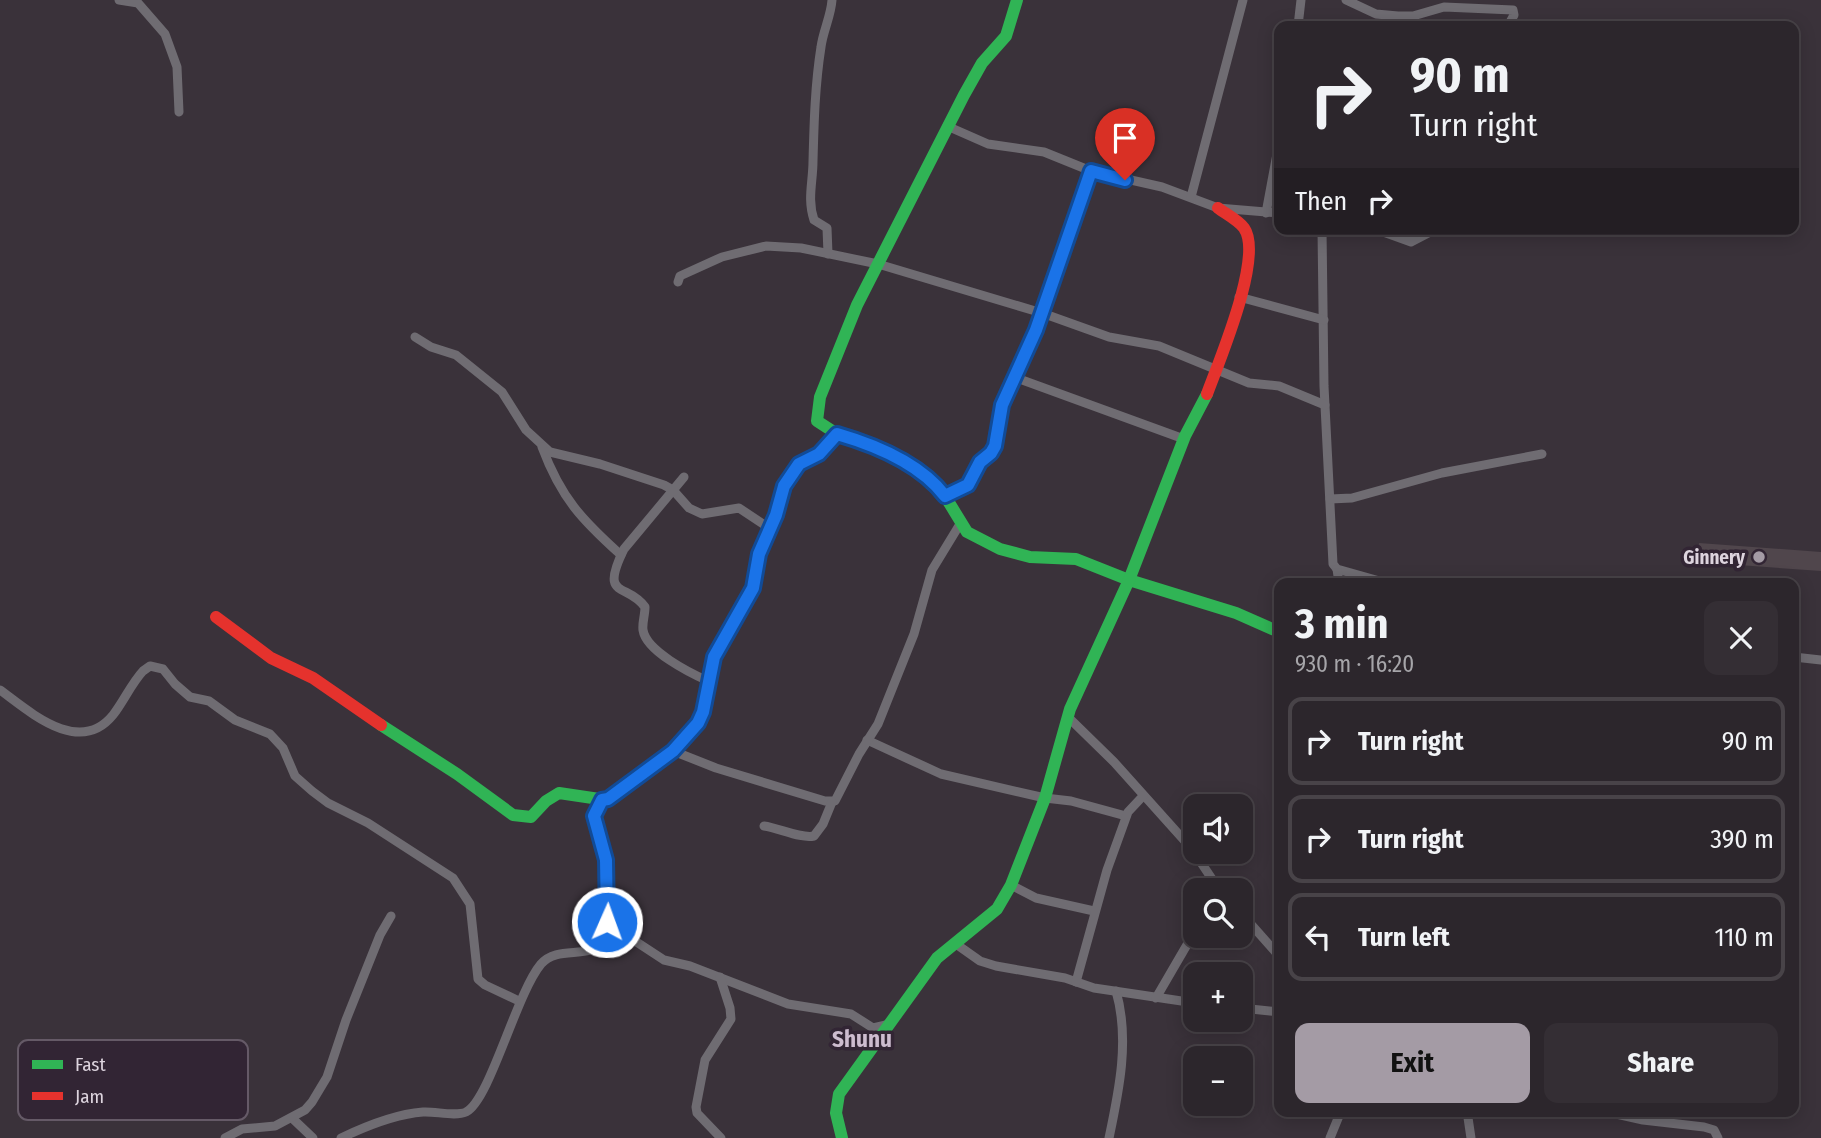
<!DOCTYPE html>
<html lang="en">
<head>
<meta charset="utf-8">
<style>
	:root { --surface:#2c262c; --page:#342e34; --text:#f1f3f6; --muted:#a6a5a9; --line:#484348; --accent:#a49ba5 }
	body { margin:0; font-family:"Fira Sans Condensed",sans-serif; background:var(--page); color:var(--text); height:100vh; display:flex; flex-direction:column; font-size:26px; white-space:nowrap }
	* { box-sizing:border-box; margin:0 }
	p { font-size:23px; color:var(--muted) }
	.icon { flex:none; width:38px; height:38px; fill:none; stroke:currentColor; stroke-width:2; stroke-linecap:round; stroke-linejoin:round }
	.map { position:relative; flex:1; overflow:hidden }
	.side { position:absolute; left:1274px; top:578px; width:525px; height:539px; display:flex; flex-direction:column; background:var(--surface); border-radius:14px; box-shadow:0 4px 18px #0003,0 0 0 2px var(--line) }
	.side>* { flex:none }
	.top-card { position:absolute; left:1274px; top:21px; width:525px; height:214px; border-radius:14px; box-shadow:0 4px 18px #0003,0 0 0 2px var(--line); background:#2c262c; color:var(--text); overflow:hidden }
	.tools { position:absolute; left:1183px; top:794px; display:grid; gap:14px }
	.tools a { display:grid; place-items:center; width:70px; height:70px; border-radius:14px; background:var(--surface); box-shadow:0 4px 18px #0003,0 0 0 2px var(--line); font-size:35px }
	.pin { position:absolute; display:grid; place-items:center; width:60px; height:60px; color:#fff; margin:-72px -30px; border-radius:50% 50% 50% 0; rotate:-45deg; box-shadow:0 0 7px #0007 }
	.pin .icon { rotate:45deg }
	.me { position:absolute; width:77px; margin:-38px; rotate:2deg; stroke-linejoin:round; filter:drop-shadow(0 0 5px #0008) }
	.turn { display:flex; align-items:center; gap:24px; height:147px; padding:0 21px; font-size:32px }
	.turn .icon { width:91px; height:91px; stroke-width:2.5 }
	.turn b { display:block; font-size:49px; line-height:60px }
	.then { display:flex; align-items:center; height:66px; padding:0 21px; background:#0003; gap:14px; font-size:26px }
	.round { display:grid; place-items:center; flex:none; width:74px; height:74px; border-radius:14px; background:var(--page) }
	.overview { display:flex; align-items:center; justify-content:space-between; height:119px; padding:0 21px }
	h1 { font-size:42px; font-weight:700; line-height:52px }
	.cta { display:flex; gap:14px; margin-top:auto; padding:14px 21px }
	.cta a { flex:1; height:80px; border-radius:14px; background:var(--accent); color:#111; font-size:28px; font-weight:700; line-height:80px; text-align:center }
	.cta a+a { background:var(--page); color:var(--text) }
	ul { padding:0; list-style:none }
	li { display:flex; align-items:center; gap:21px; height:88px; margin:0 14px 10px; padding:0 7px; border:4px solid var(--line); border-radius:14px }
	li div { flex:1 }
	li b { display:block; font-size:26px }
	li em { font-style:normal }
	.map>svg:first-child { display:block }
	.building { fill:#50464c }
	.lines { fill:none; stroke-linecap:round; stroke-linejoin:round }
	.street { stroke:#6f6c72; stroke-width:9 }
	.fast { stroke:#30b455; stroke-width:12 }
	.jam { stroke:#e5322d; stroke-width:12 }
	.route-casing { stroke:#114b97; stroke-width:18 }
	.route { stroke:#1a73e8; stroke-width:12 }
	.poi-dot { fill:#a49ba5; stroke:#322534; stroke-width:2.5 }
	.labels { text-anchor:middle; stroke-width:7; stroke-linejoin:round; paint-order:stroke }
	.poi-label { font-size:19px; font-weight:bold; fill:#ddd4de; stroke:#322534; text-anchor:end }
	.quarter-label { font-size:23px; font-weight:bold; fill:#cdbccf; stroke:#322534 }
	.key { fill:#322534; stroke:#655a67; stroke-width:2 }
	.key-label { font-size:19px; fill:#ddd4de }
</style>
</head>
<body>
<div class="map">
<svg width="1821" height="1138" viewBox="0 0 1821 1138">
	<rect width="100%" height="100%" fill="#3a323a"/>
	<polygon class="building" points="1699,543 1821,552 1821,571 1697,562"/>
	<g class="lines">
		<g class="street">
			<polyline points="119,0 138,3 165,34 177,67 179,112"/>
			<polyline points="1346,0 1376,14 1398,16 1413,16 1444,7 1513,10 1514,15 1508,26"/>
			<polyline points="1298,26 1301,0"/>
			<polyline points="947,126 988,144 1044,152 1091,171 1162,187 1218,208 1279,213"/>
			<polyline points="1191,197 1243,0"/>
			<polyline points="1266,213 1279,143"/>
			<polyline points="1322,229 1324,386 1333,564 1337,569 1383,582"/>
			<polyline points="1375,229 1411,242 1436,229"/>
			<path d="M828,254L827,228L814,220C807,199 813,182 813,161C814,123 815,85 821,47C823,31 831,16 832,0"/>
			<polyline points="678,282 680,276 722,257 766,246 801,248 878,264 1042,313 1109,337 1159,346 1249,383 1279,386 1325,405"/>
			<polyline points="1239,297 1324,320"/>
			<polyline points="415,337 431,347 456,355 502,392 526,430 550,452 600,464 664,485 673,490 689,508 702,514 739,508 769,528"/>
			<polyline points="1014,377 1184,439"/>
			<path d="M542,447C561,498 582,520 621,555"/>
			<path d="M684,477L624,549C599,600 627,582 645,607C645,615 642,623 643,630C646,651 690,673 708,681"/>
			<polyline points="945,496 968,485 980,462 991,453 995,446 1002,405 1036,330 1091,171"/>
			<polyline points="1330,499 1352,498 1442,473 1542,454"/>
			<polyline points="1337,569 1339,583"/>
			<polyline points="1794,657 1821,660"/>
			<path d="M0,690C29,711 79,757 113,715C124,701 131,684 143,671L150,666L163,669L175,684L190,697L209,701L235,720L270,734L283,748L295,776L312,791L328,803L368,823L453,878L470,904L478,979L485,985L519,1001"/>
			<polyline points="1068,717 1114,762 1192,849 1220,891"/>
			<polyline points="867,740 941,774 1045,798 1071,801 1126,816"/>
			<polyline points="673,751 716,768 825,801 835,801 859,754 878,724 914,634 932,570 960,524"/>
			<path d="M764,826C779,828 801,839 814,836L823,824L832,802"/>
			<polyline points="1011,885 1036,898 1094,911"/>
			<polyline points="1241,913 1279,956"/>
			<polyline points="605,940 635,941 664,960 690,966 788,1004 851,1014 873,1028 886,1025"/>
			<polyline points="956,944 980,961 996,966 1065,978 1094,988 1195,1003"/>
			<polyline points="720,977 730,1008 731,1019 705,1060 696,1107 697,1113 721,1138"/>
			<polyline points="1076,982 1107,870 1128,812 1143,796"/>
			<polyline points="1156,998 1195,931"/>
			<polyline points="1241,1008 1279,1012"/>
			<polyline points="1467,1111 1471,1138"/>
			<polyline points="1603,1111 1643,1120 1704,1127 1714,1130 1718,1138"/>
			<polyline points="292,1118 313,1138"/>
			<polyline points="225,1138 242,1129 275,1126 305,1110 312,1102 327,1077 346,1020 380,935 391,916"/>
			<path d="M341,1138C366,1126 396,1114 423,1112C435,1111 455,1117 466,1112C490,1100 516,994 541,964C557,946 584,958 601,945C612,930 609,876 606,857C603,844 596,833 593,820L602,800"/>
			<path d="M1109,1138C1119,1091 1130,1039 1116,991"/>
			<polyline points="1330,1138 1341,1111"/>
		</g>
		<g class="fast">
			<polyline points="1017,0 1006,36 982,63 964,95 857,305 820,397 817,421 837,434 864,443 922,472 945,496 967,532 1000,549 1030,557 1076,559 1129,580 1236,613 1279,632"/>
			<polyline points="381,725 457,774 513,815 531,817 546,801 559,793 606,800 673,751 698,723 703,712 714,657 753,588 759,554 776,515 784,486 799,464 819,454 837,434"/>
			<polyline points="842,1138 836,1113 839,1094 937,958 997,909 1011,885 1045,798 1070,709 1129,580 1185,436 1207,394"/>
		</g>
		<g class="jam">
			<path d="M1207,394C1219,361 1264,256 1244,228C1238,220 1226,214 1218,208"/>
			<polyline points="216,617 271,658 313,678 381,725"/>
		</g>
	</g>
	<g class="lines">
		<g class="route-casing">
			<path id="route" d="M607,922L606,860L594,816L602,800L608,799L673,751L698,723L703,712L714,657L753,588L759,554L776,515L784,486L799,464L819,454L837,434C875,445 920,463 945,496L968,485L980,462L991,453L995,446L1002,405L1036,330L1091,171L1125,180"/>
		</g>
		<use href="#route" class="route"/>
	</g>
	<circle class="poi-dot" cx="1759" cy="557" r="7"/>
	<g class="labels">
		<g class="poi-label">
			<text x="1745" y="564">Ginnery</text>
		</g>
		<g class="quarter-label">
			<text x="862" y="1047">Shunu</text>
		</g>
	</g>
	<rect x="18" y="1040" width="230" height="80" rx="10" class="key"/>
	<rect x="32" y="1060" width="31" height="9" fill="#30b455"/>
	<rect x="32" y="1092" width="31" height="8" fill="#e5322d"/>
	<g class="key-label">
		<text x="75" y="1071">Fast</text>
		<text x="75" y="1103">Jam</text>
	</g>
</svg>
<div class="tools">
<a><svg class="icon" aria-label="sound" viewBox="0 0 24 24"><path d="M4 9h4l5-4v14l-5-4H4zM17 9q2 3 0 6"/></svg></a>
<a><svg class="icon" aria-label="search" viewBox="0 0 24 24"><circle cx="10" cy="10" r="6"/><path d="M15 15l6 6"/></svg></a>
<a>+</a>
<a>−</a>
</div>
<div class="pin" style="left:1125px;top:180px;background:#d93025"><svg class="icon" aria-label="arrive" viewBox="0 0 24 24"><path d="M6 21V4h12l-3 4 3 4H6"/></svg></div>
<svg class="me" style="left:607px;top:922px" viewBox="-20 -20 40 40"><circle r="17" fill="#1a73e8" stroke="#fff" stroke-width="3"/><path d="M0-11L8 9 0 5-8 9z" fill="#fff"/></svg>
<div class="top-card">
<div class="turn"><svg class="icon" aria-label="right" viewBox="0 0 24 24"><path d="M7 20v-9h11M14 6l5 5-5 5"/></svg><div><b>90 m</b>Turn right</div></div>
<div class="then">Then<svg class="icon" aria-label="right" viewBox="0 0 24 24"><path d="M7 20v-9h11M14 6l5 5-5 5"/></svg></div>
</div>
<section class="side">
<div class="overview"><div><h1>3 min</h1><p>930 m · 16:20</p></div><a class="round"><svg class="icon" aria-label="close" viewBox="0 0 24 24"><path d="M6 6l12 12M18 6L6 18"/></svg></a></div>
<ul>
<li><svg class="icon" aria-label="right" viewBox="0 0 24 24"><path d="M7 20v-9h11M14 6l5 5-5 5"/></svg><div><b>Turn right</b></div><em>90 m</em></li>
<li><svg class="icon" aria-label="right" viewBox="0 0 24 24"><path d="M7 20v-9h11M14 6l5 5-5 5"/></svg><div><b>Turn right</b></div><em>390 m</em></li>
<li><svg class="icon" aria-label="left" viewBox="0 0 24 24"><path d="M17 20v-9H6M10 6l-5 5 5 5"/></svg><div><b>Turn left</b></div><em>110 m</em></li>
</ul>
<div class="cta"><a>Exit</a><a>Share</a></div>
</section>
</div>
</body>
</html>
